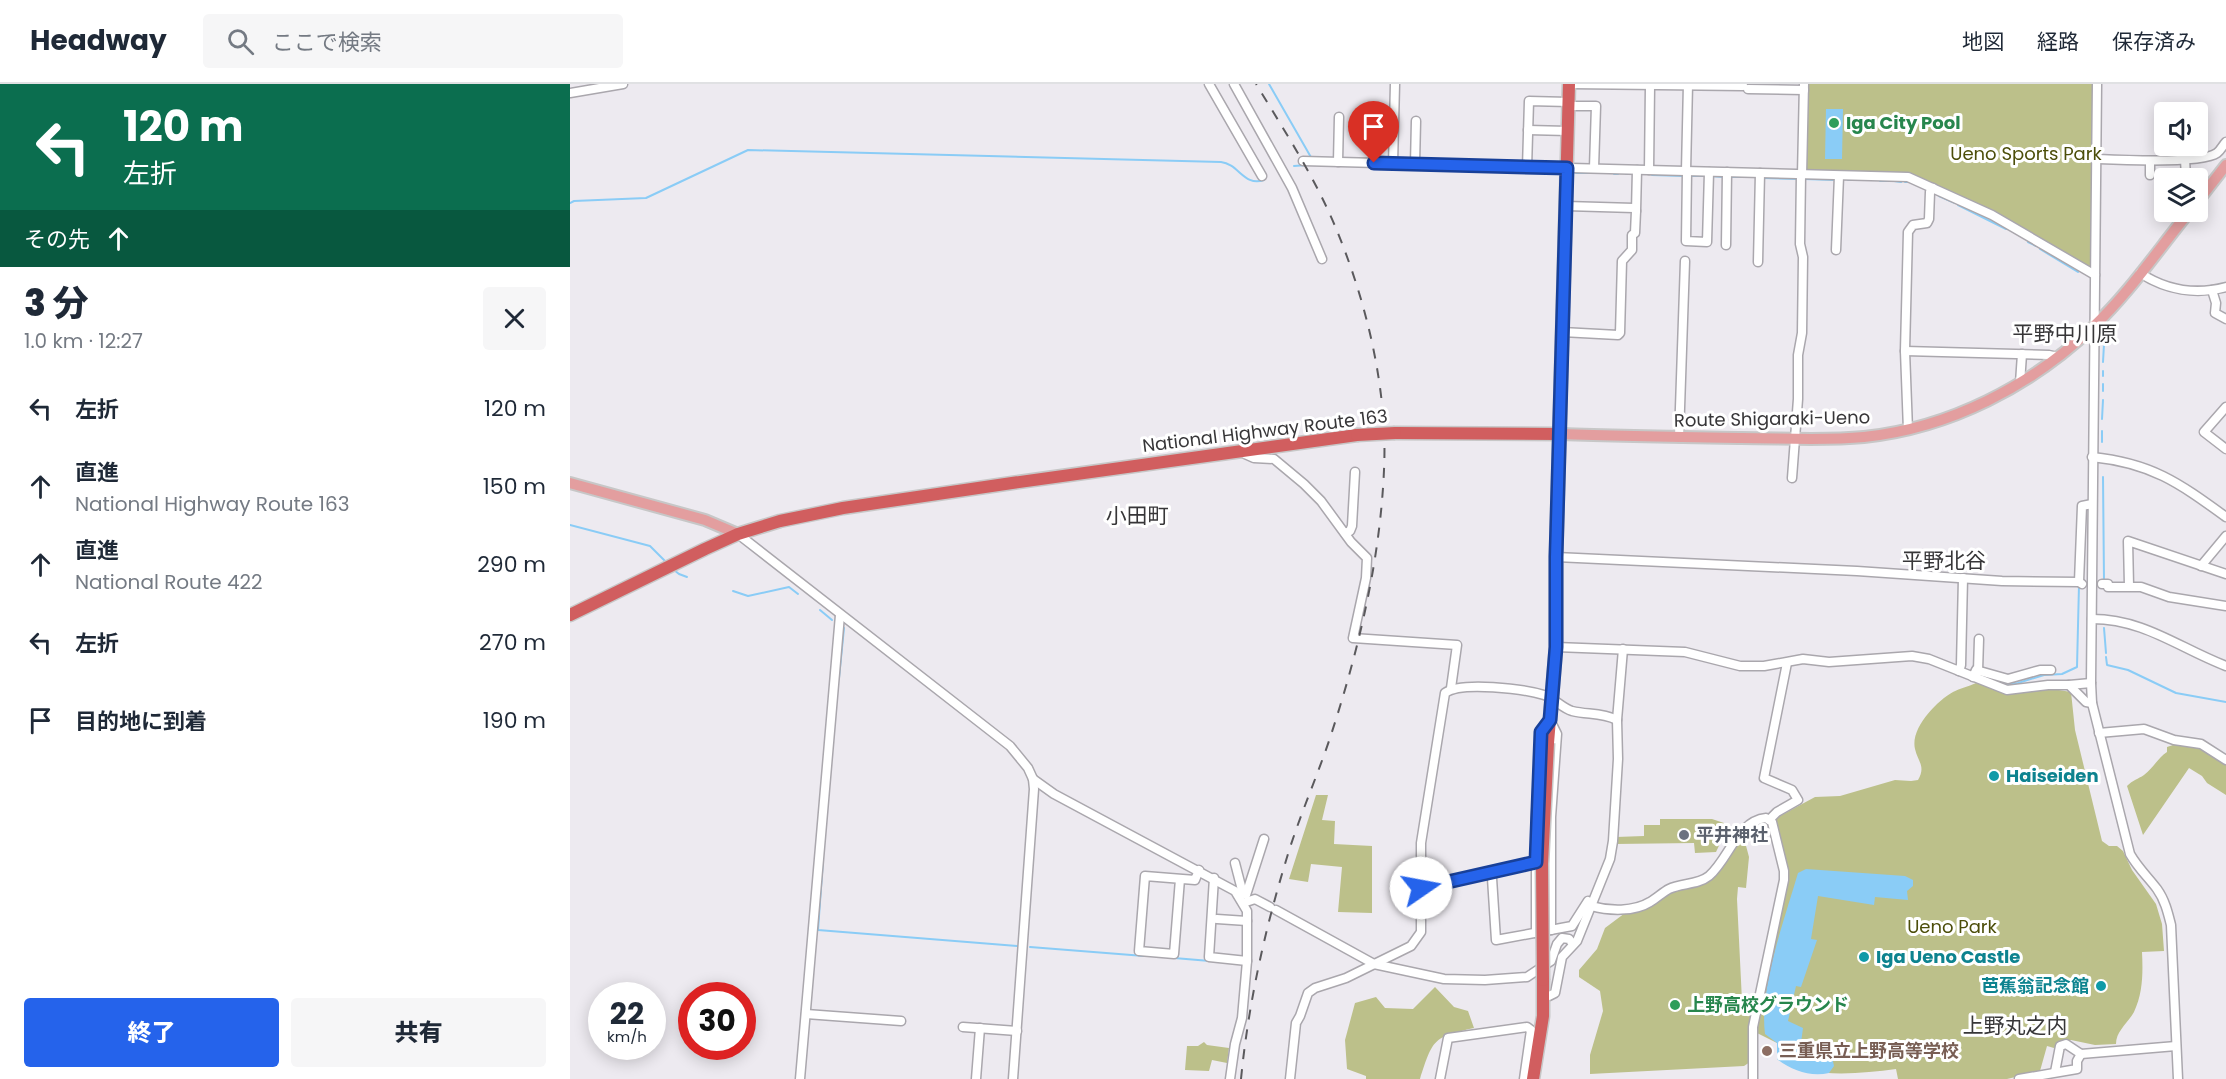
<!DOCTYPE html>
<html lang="ja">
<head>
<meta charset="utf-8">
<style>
	:root { --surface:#fff; --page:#f6f6f7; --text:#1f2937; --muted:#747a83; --line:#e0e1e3; --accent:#2563eb }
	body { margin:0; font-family:Poppins,"Noto Sans JP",sans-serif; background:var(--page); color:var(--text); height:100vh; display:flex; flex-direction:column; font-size:22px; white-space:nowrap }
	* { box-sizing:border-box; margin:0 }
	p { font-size:20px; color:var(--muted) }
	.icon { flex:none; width:33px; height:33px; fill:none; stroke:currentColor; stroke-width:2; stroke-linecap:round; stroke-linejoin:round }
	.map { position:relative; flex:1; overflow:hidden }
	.panel { display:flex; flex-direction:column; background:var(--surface); width:570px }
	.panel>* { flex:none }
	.guide { background:#0b6e4f; color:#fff; overflow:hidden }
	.controls { position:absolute; left:1584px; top:18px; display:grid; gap:12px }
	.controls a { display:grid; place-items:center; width:54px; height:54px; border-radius:6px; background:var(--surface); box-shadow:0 3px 15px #0003; font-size:30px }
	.speed { position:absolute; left:18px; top:898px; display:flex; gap:12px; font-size:30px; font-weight:700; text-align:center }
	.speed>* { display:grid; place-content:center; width:78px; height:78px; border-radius:50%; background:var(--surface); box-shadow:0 3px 15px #0003; line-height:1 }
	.speed small { font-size:15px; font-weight:400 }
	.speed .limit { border:9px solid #d22; background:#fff; color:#111 }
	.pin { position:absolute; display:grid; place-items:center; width:51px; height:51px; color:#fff; margin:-62px -26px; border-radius:50% 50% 50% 0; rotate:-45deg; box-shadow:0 0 6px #0007 }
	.pin .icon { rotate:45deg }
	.me { position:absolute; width:66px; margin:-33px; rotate:78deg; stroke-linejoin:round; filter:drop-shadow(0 0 4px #0008) }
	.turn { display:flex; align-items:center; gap:21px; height:126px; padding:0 24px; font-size:27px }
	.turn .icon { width:78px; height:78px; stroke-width:2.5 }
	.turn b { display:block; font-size:42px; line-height:51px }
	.then { display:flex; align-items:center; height:57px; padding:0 24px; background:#0003; gap:12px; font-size:22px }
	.round { display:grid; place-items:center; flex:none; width:63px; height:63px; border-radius:6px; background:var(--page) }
	.headline { display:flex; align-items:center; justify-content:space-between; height:102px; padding:0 24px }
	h1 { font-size:36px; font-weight:800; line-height:45px }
	.primary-button { display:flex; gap:12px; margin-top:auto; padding:12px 24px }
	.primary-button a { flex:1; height:69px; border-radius:6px; background:var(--accent); color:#fff; font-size:24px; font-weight:800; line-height:69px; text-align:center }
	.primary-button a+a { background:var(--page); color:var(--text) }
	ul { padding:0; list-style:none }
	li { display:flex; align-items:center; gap:18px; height:78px; padding:0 24px }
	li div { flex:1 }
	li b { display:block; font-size:22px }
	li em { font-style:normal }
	header { display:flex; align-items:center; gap:36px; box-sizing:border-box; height:84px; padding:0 30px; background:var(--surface); border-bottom:2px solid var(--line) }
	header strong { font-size:28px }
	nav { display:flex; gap:33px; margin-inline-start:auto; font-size:21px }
	.search { width:420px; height:54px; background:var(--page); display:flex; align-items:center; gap:15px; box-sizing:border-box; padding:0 21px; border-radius:6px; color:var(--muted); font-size:22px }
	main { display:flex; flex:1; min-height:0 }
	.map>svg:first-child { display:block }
	.green { fill:#bcc08a }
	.water { fill:#8accf6 }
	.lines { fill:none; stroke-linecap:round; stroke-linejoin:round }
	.stream { stroke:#8accf6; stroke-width:2 }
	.minor-casing { stroke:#aaa7ad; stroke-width:11 }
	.major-casing { stroke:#c7c7c7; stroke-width:14 }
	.highway-casing { stroke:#c7c7c7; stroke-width:15 }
	.minor { stroke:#fff; stroke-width:8 }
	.major { stroke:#e39e9f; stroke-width:10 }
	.highway { stroke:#d15e5f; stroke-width:12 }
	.rail { stroke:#5a595c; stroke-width:2; stroke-dasharray:10 10; stroke-linecap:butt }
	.highway-bridge-casing { stroke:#c7c7c7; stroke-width:15; stroke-linecap:butt }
	.highway-bridge { stroke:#d15e5f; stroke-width:12 }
	.route-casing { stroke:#184099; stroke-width:15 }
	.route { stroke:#2563eb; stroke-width:10 }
	.leisure-dot { fill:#2e9e5b; stroke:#fff; stroke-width:2 }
	.culture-dot { fill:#0f9aa8; stroke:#fff; stroke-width:2 }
	.worship-dot { fill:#6b7280; stroke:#fff; stroke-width:2 }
	.education-dot { fill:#8d6e63; stroke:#fff; stroke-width:2 }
	.labels { text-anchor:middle; stroke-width:6; stroke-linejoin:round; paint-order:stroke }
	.leisure-label { font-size:18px; font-weight:bold; fill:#27864d; stroke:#fff; text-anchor:start }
	.park-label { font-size:18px; fill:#4c4e0a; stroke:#fff }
	.street-label { font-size:18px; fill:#373638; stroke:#fff }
	.culture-label { font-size:18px; font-weight:bold; fill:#0d838f; stroke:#fff; text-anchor:start }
	.worship-label { font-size:18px; font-weight:bold; fill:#5b616d; stroke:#fff; text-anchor:start }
	.education-label { font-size:18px; font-weight:bold; fill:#785e54; stroke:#fff; text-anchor:start }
	.quarter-label { font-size:21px; fill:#373638; stroke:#fff }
</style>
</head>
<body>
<header>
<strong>Headway</strong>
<div class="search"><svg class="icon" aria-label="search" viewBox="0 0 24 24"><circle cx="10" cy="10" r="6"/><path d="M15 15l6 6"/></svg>ここで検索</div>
<nav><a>地図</a><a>経路</a><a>保存済み</a></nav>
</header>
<main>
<section class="panel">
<div class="guide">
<div class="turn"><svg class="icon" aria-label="left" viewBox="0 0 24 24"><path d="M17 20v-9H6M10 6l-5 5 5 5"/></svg><div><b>120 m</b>左折</div></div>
<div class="then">その先<svg class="icon" aria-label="ahead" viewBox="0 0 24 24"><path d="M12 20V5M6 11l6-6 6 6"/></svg></div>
</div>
<div class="headline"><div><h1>3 分</h1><p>1.0 km · 12:27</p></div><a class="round"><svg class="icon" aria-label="close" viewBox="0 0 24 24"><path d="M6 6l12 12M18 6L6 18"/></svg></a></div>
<ul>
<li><svg class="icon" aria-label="left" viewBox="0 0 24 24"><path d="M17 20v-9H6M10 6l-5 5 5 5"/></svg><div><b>左折</b></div><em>120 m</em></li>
<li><svg class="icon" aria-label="ahead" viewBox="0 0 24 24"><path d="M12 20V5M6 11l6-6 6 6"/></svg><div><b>直進</b><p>National Highway Route 163</p></div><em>150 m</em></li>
<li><svg class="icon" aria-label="ahead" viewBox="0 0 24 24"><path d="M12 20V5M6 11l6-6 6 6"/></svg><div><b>直進</b><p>National Route 422</p></div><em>290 m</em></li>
<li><svg class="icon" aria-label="left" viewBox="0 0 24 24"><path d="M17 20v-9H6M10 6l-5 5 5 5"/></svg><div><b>左折</b></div><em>270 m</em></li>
<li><svg class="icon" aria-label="arrive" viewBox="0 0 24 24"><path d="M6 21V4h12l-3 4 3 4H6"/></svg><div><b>目的地に到着</b></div><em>190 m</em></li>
</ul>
<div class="primary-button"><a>終了</a><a>共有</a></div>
</section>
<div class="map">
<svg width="1656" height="995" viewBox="0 0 1656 995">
	<rect width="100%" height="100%" fill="#edeaf0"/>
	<g class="green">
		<polygon points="1236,0 1526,0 1524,190 1345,94 1236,87"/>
		<path d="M1406,599L1436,609L1483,605L1501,608L1505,646L1532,757L1539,762H1547L1553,767L1562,786L1586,820L1592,840L1594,867L1572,868C1573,889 1573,909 1564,928C1558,939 1546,947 1546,960L1525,961L1501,956L1484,964L1477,962L1470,987L1437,995H1328L1326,985C1287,990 1241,995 1207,975V959L1187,949L1199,878C1213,846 1214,797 1210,762C1209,752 1207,743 1206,734L1245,713L1270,712L1325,696L1341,697L1348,696C1356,682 1348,678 1345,665C1340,644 1367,617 1383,608C1390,604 1398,603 1406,599Z"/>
		<path d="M1606,660L1630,663L1656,678V711L1637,699L1632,692L1619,684L1573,751L1557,702C1563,696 1568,695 1574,691C1583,684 1588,674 1597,668V663Z"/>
		<polygon points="746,711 758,711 752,736 765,737 764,760 802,762 802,829 768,828 772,783 741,780 738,798 719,795"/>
		<polygon points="1090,735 1142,735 1154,739 1155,749 1146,768 1125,769 1124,759 1045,760 1046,753 1074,752 1074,741 1090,741"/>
		<polygon points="1178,747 1180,756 1175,758 1179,773 1176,804 1168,803 1167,815 1172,917 1184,924 1180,978 1174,982 1020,990 1020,971 1033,927 1030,907 1009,893 1009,886 1027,865 1035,844 1059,826 1100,806 1132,799"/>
		<path d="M865,903L884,923L898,927L904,944C863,953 863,955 850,995H796V992L777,985L775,956L785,919L806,913L815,924L843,925Z"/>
		<polygon points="634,958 637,961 659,964 657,979 642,976 639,987 615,986 617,962 628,962"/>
	</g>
	<g class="water">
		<polygon points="1256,25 1273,25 1272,75 1255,75"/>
		<path d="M1236,785L1335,792L1343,796V802L1337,807L1338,816L1305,813L1304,821L1248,812L1241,855L1247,856L1231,903L1226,902L1218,937L1233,944L1230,966L1262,973L1264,982L1259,989C1241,993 1222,987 1207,975V959L1195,950C1189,904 1215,834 1228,789Z"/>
	</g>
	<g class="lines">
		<g class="stream">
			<polyline points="699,0 742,75"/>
			<polyline points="724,82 737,81"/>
			<polyline points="838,84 940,87"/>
			<polyline points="1006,89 1032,89"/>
			<polyline points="1044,90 1048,90"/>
			<polyline points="1056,90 1061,90"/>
			<polyline points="1082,91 1114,92"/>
			<polyline points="1121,92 1136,92"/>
			<polyline points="1141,92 1153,93"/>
			<polyline points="1161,93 1186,93"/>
			<polyline points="1194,94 1229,95"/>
			<polyline points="1234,95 1266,96"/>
			<polyline points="1278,96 1292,96"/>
			<polyline points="1310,97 1319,97"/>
			<polyline points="1324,97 1331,98"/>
			<polyline points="1335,98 1342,98"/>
			<polyline points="1369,112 1385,119"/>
			<path d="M0,119L4,117L76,114L178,66L651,78C669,80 674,103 694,96"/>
			<polyline points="1388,121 1436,145"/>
			<polyline points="1458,158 1466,162"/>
			<polyline points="1470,165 1508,188"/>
			<polyline points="1533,278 1534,260"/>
			<polyline points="1533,292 1533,287"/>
			<polyline points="1533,307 1533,300"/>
			<polyline points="1532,335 1533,316"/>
			<polyline points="1532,347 1532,358"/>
			<polyline points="1533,393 1534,496"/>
			<polyline points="0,441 80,462 98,480"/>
			<polyline points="104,486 109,490 117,493"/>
			<polyline points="163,507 178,512 219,503 228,510"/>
			<polyline points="250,526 262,536"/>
			<polyline points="1534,544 1536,569"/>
			<polyline points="1536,573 1537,581 1558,586 1606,609 1656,618"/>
			<polyline points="1415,593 1435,600 1448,599 1474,591 1492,590 1507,583 1509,501"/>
			<polyline points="269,594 274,544"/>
			<polyline points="253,776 248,846 447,862"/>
			<polyline points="460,863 574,872"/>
			<polyline points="604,874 640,877"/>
		</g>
		<g class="minor-casing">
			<g id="minor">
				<polyline points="639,0 692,92"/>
				<polyline points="664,0 722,104 752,175"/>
				<polyline points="1001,0 1173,2"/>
				<path d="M1527,0L1521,599L1522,619L1560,770C1568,784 1578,793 1587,805C1595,816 1598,829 1601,841L1608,995"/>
				<polyline points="1178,5 1234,6"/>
				<polyline points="0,9 53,0"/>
				<polyline points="998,22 1026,22 1024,84"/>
				<polyline points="958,46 998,47"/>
				<path d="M1527,75C1549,76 1632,80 1647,69C1651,66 1653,61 1656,58"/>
				<polyline points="1615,75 1616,94"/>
				<polyline points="733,77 1338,93 1422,131 1525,191"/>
				<polyline points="768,78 769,33"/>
				<polyline points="823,80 825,0"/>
				<polyline points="845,80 846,37"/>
				<polyline points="957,84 959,17 999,18"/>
				<polyline points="1079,86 1080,2"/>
				<polyline points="1116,87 1118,0"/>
				<polyline points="1117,88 1116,157 1137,158 1139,88"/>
				<polyline points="1232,91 1234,0"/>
				<polyline points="1580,91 1580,77"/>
				<polyline points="1066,127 1067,86"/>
				<polyline points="1156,161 1157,88"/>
				<polyline points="1266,166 1269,92"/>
				<polyline points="1188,178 1190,89"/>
				<path d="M1570,189C1596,206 1626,211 1656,203"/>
				<polyline points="1642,206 1646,219 1645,229 1656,235"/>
				<polyline points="992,248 1048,251 1050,249 1052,177 1062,166 1062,151 1065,149 1066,127 1064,124 996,122"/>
				<polyline points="1335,267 1479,271 1488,273"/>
				<polyline points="1450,299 1452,270"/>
				<polyline points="1656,323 1634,348 1656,365"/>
				<polyline points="1338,346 1335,267 1338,148 1343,141 1357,139 1359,135 1360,108 1363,104"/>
				<polyline points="1109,353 1115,177"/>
				<polyline points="672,367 675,370 684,374 704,375 734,400 751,417 781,458 797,474 796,494 783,554 887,561 881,604"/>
				<path d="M1522,373C1582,379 1609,399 1656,433"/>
				<polyline points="1222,394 1228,315 1228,271 1232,249 1233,173 1230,160 1231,91"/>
				<polyline points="775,449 780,447 782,442 785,388"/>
				<polyline points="168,450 440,662 458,684 463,695 464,705 443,995"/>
				<polyline points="986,473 1287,487 1432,497 1509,498 1512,500"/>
				<polyline points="1631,482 1656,452"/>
				<polyline points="1509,498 1512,422 1522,420"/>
				<polyline points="1532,500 1538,500 1538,503 1571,503 1599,513 1656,522"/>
				<polyline points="1559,502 1558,457 1656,490"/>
				<path d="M1522,535C1574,535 1609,564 1656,582"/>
				<polyline points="986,563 1115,568 1170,582 1194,582 1233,575 1259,578 1342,572 1359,575 1437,606 1478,601 1499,601 1516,618 1522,619"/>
				<polyline points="1389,587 1391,581 1393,494"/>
				<polyline points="1408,587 1409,555"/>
				<polyline points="1403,593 1406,586 1438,595 1470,586 1481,586"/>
				<polyline points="1499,601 1521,599"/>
				<polyline points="1047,636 1053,565"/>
				<polyline points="1529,649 1574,645 1604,656 1631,660 1656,676"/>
				<polyline points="463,695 484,710 665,807 677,827 677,877 672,934 665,960 660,995"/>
				<polyline points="1199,736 1207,728 1228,716 1222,706 1194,694 1217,579"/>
				<polyline points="665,779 673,810"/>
				<polyline points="919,787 922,794 926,856 1002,842 1018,817"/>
				<polyline points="644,794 639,873 677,877"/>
				<polyline points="610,795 604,870 569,867 575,792 625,796 629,786"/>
				<polyline points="851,804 966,778"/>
				<polyline points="676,811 694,755"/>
				<polyline points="673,819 685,815 700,823"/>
				<path d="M1021,822C1039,827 1064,828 1080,818C1087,814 1093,808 1099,805C1111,799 1128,801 1139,792C1159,775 1167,737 1196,734L1202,738L1214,787V796L1183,943V995"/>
				<polyline points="706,826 804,880 874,895 915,896 957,893 981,877 987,860 992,854 999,855 1003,860"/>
				<polyline points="647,835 677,837"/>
				<polyline points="966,849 966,734 969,674 971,648 980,636 987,650 981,733 981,846"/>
				<polyline points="236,930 331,937"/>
				<polyline points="393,943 447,947"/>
				<polyline points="1485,988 1490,962 1496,960 1511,970 1606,962"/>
				<polyline points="230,995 270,531"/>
				<polyline points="406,995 410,944"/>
				<path d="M720,995L726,939L730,932L738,909L745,904L776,894L841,862L851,848V759L875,609C891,597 954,605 974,611C984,614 992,624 1002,627C1018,631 1031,628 1047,636L1048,675L1043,757L1040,775L1007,857L992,873L985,909L979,912H974"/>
				<polyline points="870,995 878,954 957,943 961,946 954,995"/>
				<polyline points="1449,995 1507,985 1507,977 1511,970"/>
			</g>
		</g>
		<g class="major-casing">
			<g id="major">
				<polyline points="1628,117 1656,81"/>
				<path d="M990,350C1050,352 1111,353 1171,354C1212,354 1253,357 1294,353C1380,344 1461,302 1523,243C1559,209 1588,166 1619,128"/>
				<polyline points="0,399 135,436 168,450"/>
			</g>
		</g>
		<g class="highway-casing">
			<g id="highway">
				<polyline points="825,349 990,350"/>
				<polyline points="0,531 135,465 168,450 210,437 273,424 442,399 787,351"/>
				<polyline points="978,659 986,563 986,473 999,0"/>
				<polyline points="963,995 973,932 973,896"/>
			</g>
		</g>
		<use href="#minor" class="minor"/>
		<use href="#major" class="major"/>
		<use href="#highway" class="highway"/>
		<path class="rail" d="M671,995C678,923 694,849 715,780C727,738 745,698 759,657C788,569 810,478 814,386C818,305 796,216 765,142C744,92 714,46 686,0"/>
		<g class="highway-bridge-casing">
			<g id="highway-bridge">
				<polyline points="787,351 825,349"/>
				<polyline points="973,896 972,780 978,659"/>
			</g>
		</g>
		<use href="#highway-bridge" class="highway-bridge"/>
	</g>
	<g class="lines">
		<g class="route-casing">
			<polyline id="route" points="804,79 997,84 986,473 986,563 980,636 971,648 966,778 851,804"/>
		</g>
		<use href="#route" class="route"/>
	</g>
	<g class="leisure-dot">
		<circle cx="1264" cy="39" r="6"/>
		<circle cx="1105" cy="921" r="6"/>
	</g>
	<g class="culture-dot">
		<circle cx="1424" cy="692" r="6"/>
		<circle cx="1294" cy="873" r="6"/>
		<circle cx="1531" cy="902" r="6"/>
	</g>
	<circle class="worship-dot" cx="1114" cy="751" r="6"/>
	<circle class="education-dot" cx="1197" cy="967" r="6"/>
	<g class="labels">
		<g class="leisure-label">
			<text x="1276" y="45">Iga City Pool</text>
			<text x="1117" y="927">上野高校グラウンド</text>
		</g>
		<g class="park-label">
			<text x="1456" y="76">Ueno Sports Park</text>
			<text x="1382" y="849">Ueno Park</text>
		</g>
		<g class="street-label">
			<text transform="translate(1202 335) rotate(-1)" y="6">Route Shigaraki-Ueno</text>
			<text transform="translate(695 347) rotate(-7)" y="6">National Highway Route 163</text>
		</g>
		<g class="culture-label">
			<text x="1436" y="698">Haiseiden</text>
			<text x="1306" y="879">Iga Ueno Castle</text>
			<text x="1519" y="908" text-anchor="end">芭蕉翁記念館</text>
		</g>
		<g class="worship-label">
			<text x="1126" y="757">平井神社</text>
		</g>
		<g class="education-label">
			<text x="1209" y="973">三重県立上野高等学校</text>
		</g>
		<g class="quarter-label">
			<text x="1495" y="257">平野中川原</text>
			<text x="567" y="439">小田町</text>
			<text x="1374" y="484">平野北谷</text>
			<text x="1445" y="949">上野丸之内</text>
		</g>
	</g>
</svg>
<div class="controls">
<a><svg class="icon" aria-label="sound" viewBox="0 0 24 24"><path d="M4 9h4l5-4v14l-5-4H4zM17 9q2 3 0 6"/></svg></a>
<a><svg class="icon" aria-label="layers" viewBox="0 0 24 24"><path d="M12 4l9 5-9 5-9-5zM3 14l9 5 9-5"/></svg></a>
</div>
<div class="speed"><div>22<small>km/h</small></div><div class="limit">30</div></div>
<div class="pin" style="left:804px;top:79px;background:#d93025"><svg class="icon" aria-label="arrive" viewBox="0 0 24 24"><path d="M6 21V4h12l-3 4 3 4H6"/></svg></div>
<svg class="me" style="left:851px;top:804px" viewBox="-20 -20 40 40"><circle r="19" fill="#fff"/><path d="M0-13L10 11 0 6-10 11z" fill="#2563eb"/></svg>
</div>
</main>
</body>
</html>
